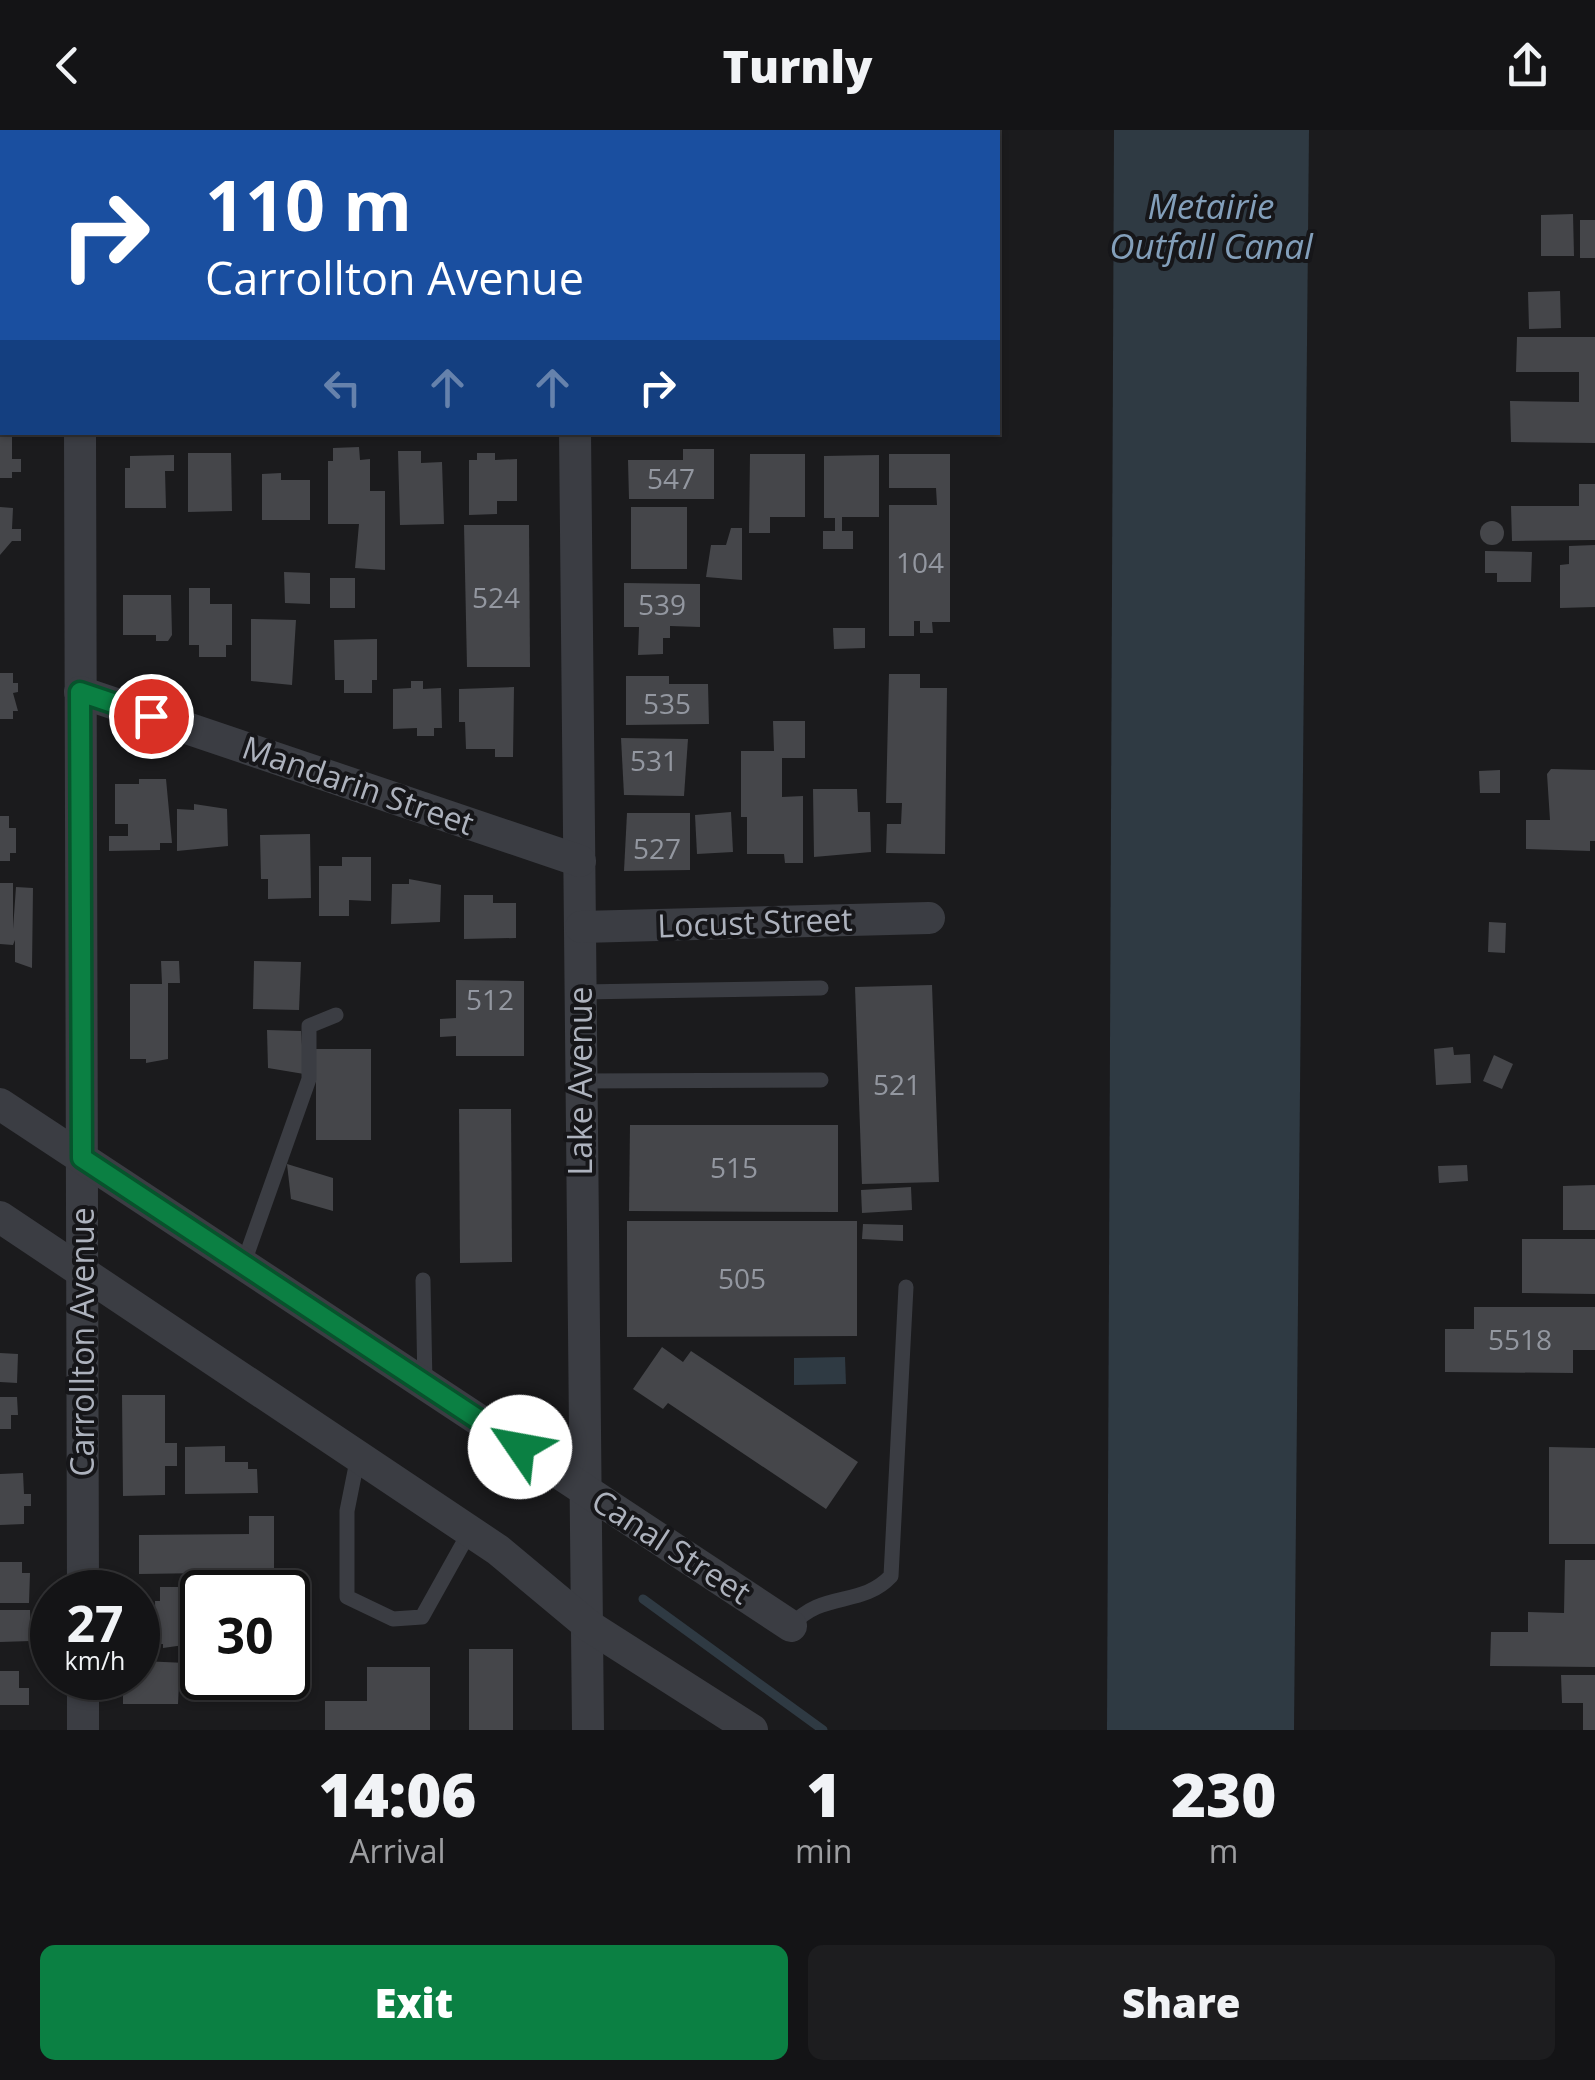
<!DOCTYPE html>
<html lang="en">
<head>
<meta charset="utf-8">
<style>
	:root { --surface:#141416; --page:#1d1d1f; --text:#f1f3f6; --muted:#9d9ea1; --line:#333335; --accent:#0b8043 }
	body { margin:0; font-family:"Open Sans",sans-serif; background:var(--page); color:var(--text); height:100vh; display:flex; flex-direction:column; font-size:38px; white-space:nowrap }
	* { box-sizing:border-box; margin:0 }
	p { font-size:32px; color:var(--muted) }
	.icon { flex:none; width:55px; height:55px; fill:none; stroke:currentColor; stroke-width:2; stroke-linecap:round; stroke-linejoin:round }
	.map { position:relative; height:1600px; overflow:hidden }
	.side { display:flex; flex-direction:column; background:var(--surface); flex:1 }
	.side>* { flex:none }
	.hud { position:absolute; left:0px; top:0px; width:1000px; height:305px; box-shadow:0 2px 8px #0004,0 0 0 2px var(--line); background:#1a4fa0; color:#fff; overflow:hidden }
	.speed { position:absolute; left:30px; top:1440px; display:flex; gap:20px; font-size:50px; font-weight:700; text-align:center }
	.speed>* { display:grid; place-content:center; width:130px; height:130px; border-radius:50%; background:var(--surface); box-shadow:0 2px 8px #0004,0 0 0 2px var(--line); line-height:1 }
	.speed small { font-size:25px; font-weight:400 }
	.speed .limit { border:5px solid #111; border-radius:15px; background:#fff; color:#111 }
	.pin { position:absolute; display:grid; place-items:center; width:85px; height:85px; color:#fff; margin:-42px; border:5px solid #fff; border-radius:50%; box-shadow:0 2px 10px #0007 }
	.me { position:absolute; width:110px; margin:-55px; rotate:303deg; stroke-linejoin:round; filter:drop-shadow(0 0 8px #0008) }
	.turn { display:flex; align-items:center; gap:35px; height:210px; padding:0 40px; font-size:45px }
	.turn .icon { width:130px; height:130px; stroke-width:2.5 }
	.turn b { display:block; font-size:70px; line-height:85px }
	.lanes { display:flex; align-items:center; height:95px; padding:0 40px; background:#0003; justify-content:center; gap:50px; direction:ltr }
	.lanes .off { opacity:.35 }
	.eta { display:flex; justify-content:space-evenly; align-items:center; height:170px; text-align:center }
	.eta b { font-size:60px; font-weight:800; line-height:70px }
	.button { display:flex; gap:20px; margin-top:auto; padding:20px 40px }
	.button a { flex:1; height:115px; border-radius:15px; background:var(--accent); color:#fff; font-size:40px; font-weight:800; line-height:115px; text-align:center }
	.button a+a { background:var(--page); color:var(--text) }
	header { display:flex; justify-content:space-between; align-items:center; height:130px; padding:0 40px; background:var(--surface); font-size:45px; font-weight:800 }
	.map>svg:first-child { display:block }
	.water { fill:#2f3a43 }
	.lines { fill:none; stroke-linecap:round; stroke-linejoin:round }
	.stream { stroke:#2f3a43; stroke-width:9 }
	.building { fill:#45464a }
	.service { stroke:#3b3d43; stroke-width:15 }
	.minor { stroke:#3b3d43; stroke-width:32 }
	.route-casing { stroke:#07532c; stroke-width:25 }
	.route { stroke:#0b8043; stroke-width:18 }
	.labels { text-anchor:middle; stroke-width:8; stroke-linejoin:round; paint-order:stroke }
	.number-label { font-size:28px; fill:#9397a0 }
	.street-label { font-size:32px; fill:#adb2bd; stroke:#161619 }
	.water-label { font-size:35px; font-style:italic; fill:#839fba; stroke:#161619 }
</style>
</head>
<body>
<header><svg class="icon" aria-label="back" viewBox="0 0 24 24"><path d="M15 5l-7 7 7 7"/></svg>Turnly<svg class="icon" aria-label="share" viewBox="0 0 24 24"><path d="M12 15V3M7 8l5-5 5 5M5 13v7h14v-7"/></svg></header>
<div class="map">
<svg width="1595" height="1600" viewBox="0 0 1595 1600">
	<rect width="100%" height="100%" fill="#1b1b1d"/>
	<g class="water">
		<polygon points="1114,0 1309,0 1294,1600 1107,1600"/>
		<polygon points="845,1227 846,1254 794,1255 794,1228"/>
	</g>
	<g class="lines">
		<polyline class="stream" points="643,1469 823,1600"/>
	</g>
	<g class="building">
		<polygon points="1573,84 1574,126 1541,126 1541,85"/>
		<rect x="1580" y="90" width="15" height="38"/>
		<polygon points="1560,161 1561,198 1529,199 1528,162"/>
		<polygon points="1517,207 1595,207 1595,313 1511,312 1510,271 1579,272 1579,242 1516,242"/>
		<polygon points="0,305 12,305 12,329 21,329 21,342 12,342 12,348 0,348"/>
		<polygon points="359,317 360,330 370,329 370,361 385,361 385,440 355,438 359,394 328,394 328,331 333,331 333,318"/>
		<polygon points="683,319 714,319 714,369 629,369 628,330 683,330"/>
		<polygon points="398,321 421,321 421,333 442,332 444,394 400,395"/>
		<polygon points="188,323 231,323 232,381 188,382"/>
		<polygon points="477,323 495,323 495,330 517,329 517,371 497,371 497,384 469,385 469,330 477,330"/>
		<polygon points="750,324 805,324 805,387 770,387 770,403 749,403"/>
		<polygon points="889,324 950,324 950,492 932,492 933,503 920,503 920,491 914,491 914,506 889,506 889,375 937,375 936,358 889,358"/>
		<polygon points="174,325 174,341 165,341 166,378 125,378 125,338 130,338 130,326"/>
		<polygon points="879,325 879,387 842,387 842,401 853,401 853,419 823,419 823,401 835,401 835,388 824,388 824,326"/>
		<polygon points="281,343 281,350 310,350 310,390 262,390 262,344"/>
		<polygon points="1579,354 1595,354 1595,410 1512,411 1511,376 1579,376"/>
		<polygon points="0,377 13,378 12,399 21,399 21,411 12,411 0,425"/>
		<rect x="631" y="377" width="56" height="62"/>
		<circle cx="1492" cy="403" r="12"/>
		<polygon points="464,395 529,395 530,537 467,537"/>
		<polygon points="731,398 742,398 742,450 706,447 711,415 726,415"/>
		<polygon points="1595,415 1595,477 1560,478 1560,435 1569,434 1569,416"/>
		<polygon points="1485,421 1532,422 1531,452 1497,452 1497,443 1485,443"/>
		<polygon points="284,442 310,443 310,474 285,473"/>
		<rect x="330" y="448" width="25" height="30"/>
		<polygon points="624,453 700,454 700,497 670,496 670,508 663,508 663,524 638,525 639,497 624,497"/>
		<polygon points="189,458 210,458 210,474 232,474 232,515 226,515 226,527 199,527 199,515 189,515"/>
		<polygon points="123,465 171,465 172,505 168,511 156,511 156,505 123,505"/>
		<polygon points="251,489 296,490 292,555 251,551"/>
		<polygon points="833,498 865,498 865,518 834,519"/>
		<polygon points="377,509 377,550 372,550 372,563 344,563 344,550 335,550 334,510"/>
		<polygon points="0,543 13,543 13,553 18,553 18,562 13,563 18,581 13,581 13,589 0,589"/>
		<polygon points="889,544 920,544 920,558 947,558 945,724 886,723 887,694 901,694 902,673 886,673"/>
		<polygon points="626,546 669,546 669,554 708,554 709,594 626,595"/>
		<polygon points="411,551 423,551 423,559 441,558 442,598 434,598 434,606 417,606 417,598 393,599 393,559 411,558"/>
		<polygon points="514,557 513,627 495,627 495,619 466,619 465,592 459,592 459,559"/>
		<polygon points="773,591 805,591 805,628 782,628 782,667 803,666 803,733 785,733 784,724 747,724 747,687 741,687 741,621 774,621"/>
		<polygon points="621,608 688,609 684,666 624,665"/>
		<polygon points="1551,639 1595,640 1595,711 1590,711 1590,721 1526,719 1526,690 1550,690 1547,644"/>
		<polygon points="1500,640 1500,663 1480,663 1479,641"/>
		<polygon points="139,649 166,649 172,713 160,713 160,720 109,721 109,706 128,706 128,694 115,694 115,654 139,654"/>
		<polygon points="813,659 857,659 858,682 870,682 871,722 814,727"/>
		<polygon points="194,674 227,679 228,716 177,721 177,679 194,680"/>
		<polygon points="731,682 733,722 697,724 695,685"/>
		<polygon points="627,683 690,683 690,740 624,741"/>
		<polygon points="0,686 9,686 9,698 16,698 16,723 10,723 10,731 0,731"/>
		<polygon points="310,704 311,768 268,769 268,749 261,749 260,705"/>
		<polygon points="342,727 371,727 371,771 349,770 349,786 319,786 319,736 342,736"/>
		<polygon points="409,749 441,755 440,792 391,794 392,754 409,754"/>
		<polygon points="0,753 13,753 13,799 16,757 33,758 32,838 15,832 15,810 13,815 0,814"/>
		<polygon points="464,765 493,765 493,773 516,773 516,808 464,809"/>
		<polygon points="1489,792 1506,793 1505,823 1488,822"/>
		<polygon points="161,831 179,831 180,853 168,853 168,929 146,933 146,929 130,929 130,854 162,854"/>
		<polygon points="254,831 301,832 299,880 253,879"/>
		<polygon points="456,850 524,851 524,926 456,926 456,906 440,907 440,889 456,888"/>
		<polygon points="932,855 939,1052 862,1054 855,857"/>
		<polygon points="267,900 301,901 304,944 268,938"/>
		<polygon points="1453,917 1454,925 1470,924 1471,953 1436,955 1434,919"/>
		<rect x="316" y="919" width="55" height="91"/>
		<polygon points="1494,925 1513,934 1502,959 1483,951"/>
		<polygon points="459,979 511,979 512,1132 460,1133"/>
		<polygon points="630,995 838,995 838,1082 629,1081"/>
		<polygon points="287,1034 333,1048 333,1081 291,1069"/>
		<polygon points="1467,1035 1468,1051 1439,1053 1438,1036"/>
		<polygon points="1595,1055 1595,1100 1563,1100 1563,1056"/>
		<polygon points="911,1057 912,1080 862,1083 861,1060"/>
		<polygon points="627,1091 857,1091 857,1206 627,1207"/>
		<polygon points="863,1094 903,1095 903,1111 862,1109"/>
		<polygon points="1522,1109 1595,1109 1595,1164 1522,1163"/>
		<polygon points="1474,1177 1595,1177 1595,1220 1573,1220 1573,1243 1445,1242 1445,1199 1474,1199"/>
		<polygon points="662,1217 683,1232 691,1221 858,1332 826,1379 668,1273 663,1279 633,1259"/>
		<polygon points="0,1223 18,1224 17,1253 0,1252"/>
		<polygon points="122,1265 165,1265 165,1313 177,1313 177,1336 165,1336 165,1365 123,1366"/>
		<polygon points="0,1267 17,1267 18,1285 11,1285 11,1299 0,1299"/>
		<polygon points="225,1316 225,1332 248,1332 248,1339 257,1339 258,1363 185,1364 185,1317"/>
		<polygon points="1549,1317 1595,1318 1595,1414 1549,1414"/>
		<polygon points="23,1343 24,1364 31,1364 31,1376 24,1376 24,1394 0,1395 0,1344"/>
		<polygon points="249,1386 274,1386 274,1442 139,1444 139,1405 249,1404"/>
		<polygon points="1565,1430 1595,1430 1595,1537 1490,1536 1491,1502 1528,1502 1528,1482 1564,1483"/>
		<polygon points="0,1432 22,1432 22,1443 30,1443 29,1473 0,1473"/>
		<polygon points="160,1457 189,1457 191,1514 163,1518 163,1514 156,1514 155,1471 160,1471"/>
		<polygon points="0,1480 30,1480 31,1511 0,1512"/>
		<rect x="469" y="1519" width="44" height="81"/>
		<polygon points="142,1531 186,1533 186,1551 179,1551 178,1574 123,1574 123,1550 142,1551"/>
		<polygon points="367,1537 430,1537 430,1600 325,1600 325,1571 367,1571"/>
		<polygon points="0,1541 19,1541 19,1558 29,1558 29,1575 0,1575"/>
		<polygon points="1561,1545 1595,1545 1595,1600 1583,1600 1583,1573 1562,1573"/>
	</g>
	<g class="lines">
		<g class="service">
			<polyline points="581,862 821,858"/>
			<polyline points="581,951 821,950"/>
			<polyline points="243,1135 309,949 309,896 336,885"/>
			<polyline points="423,1150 425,1255"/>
			<polyline points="358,1326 347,1381 347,1467 393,1489 422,1487 470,1401"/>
			<path d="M791,1496C822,1460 861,1478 891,1446L906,1157"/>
		</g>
		<g class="minor">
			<polyline points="78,0 78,2"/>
			<polyline points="572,0 572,2"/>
			<polyline points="80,302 83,1462"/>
			<polyline points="575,302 588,1600"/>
			<polyline points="80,562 580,731"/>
			<polyline points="581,797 929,788"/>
			<polyline points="0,974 791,1496"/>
			<polyline points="0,1087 498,1420 589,1496 752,1600"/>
			<polyline points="83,1548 83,1600"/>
		</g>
	</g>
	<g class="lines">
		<g class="route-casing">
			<polyline id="route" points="151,586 80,562 82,1028 520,1317"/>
		</g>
		<use href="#route" class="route"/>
	</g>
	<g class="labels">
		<g class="number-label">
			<text x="671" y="359">547</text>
			<text x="920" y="443">104</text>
			<text x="496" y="478">524</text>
			<text x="662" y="485">539</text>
			<text x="667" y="584">535</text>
			<text x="654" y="641">531</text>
			<text x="657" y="729">527</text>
			<text x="490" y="880">512</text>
			<text x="897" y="965">521</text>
			<text x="734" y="1048">515</text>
			<text x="742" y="1159">505</text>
			<text x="1520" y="1220">5518</text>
		</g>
		<g class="street-label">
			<text transform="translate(358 656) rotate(19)" y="11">Mandarin Street</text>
			<text transform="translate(755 793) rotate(-2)" y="11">Locust Street</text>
			<text transform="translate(581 951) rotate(-90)" y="11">Lake Avenue</text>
			<text transform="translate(83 1212) rotate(-90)" y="11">Carrollton Avenue</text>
			<text transform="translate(671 1417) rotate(33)" y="11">Canal Street</text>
		</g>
		<g class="water-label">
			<text x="1211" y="89">Metairie<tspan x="1211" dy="40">Outfall Canal</tspan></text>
		</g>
	</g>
</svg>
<div class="speed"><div>27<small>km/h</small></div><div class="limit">30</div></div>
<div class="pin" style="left:151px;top:586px;background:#d93025"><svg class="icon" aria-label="arrive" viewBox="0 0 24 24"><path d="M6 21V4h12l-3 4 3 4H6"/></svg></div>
<svg class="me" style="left:520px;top:1317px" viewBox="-20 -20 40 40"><circle r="19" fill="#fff"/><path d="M0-13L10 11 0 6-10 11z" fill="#0b8043"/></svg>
<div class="hud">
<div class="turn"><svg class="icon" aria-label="right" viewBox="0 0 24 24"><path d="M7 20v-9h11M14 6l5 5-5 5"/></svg><div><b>110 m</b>Carrollton Avenue</div></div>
<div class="lanes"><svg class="icon off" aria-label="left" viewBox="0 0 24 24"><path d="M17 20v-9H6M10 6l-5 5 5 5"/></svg><svg class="icon off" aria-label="ahead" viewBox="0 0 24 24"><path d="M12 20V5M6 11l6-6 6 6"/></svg><svg class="icon off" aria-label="ahead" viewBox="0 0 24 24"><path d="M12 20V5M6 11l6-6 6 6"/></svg><svg class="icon" aria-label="right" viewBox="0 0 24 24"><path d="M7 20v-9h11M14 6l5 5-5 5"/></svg></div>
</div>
</div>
<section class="side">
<div class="eta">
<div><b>14:06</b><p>Arrival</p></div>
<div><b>1</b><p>min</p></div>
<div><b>230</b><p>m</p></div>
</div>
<div class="button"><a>Exit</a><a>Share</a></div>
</section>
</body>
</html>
